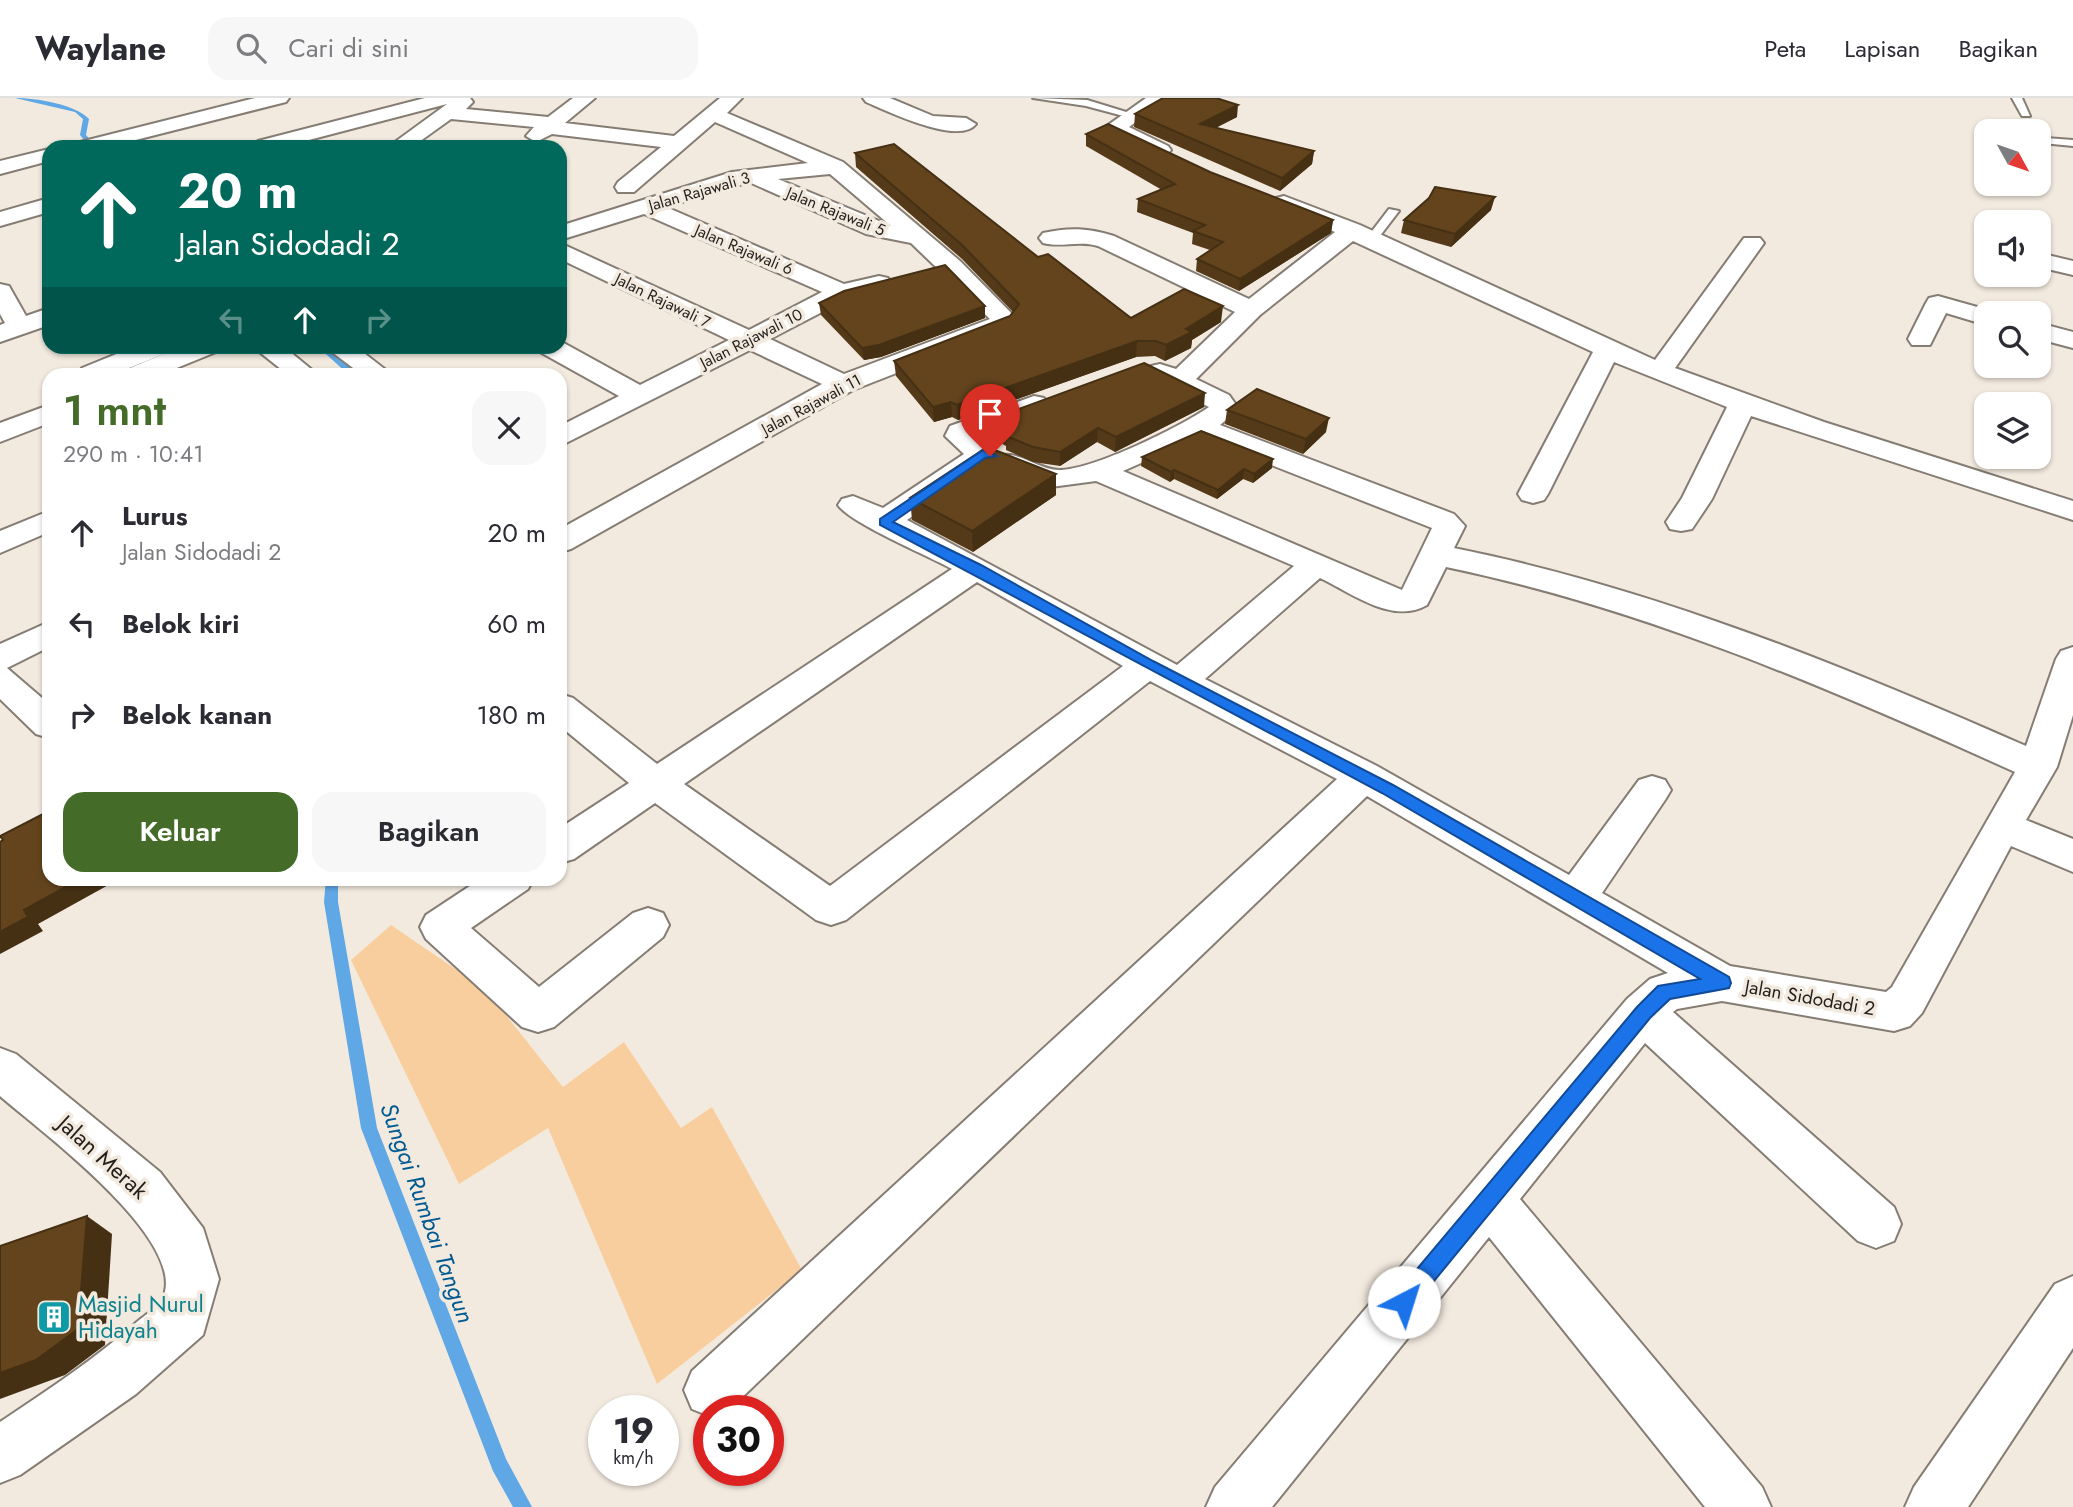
<!DOCTYPE html>
<html lang="id">
<head>
<meta charset="utf-8">
<style>
	:root { --surface:#fff; --page:#f7f7f7; --text:#2b2b33; --muted:#7c7c81; --line:#e1e1e2; --accent:#446c28 }
	body { margin:0; font-family:Jost,sans-serif; background:var(--page); color:var(--text); height:100vh; display:flex; flex-direction:column; font-size:26px; white-space:nowrap }
	* { box-sizing:border-box; margin:0 }
	p { font-size:23px; color:var(--muted) }
	.icon { flex:none; width:38px; height:38px; fill:none; stroke:currentColor; stroke-width:2; stroke-linecap:round; stroke-linejoin:round }
	.map { position:relative; flex:1; overflow:hidden }
	.panel { position:absolute; left:42px; top:270px; width:525px; height:518px; display:flex; flex-direction:column; background:var(--surface); border-radius:21px; box-shadow:0 2px 5px #0004 }
	.panel>* { flex:none }
	.banner { position:absolute; left:42px; top:42px; width:525px; height:214px; border-radius:21px; box-shadow:0 2px 5px #0004; background:#00695c; color:#fff; overflow:hidden }
	.needle { width:46px; rotate:130deg }
	.buttons { position:absolute; left:1974px; top:21px; display:grid; gap:14px }
	.buttons a { display:grid; place-items:center; width:77px; height:77px; border-radius:14px; background:var(--surface); box-shadow:0 2px 5px #0004; font-size:35px }
	.speed { position:absolute; left:588px; top:1297px; display:flex; gap:14px; font-size:35px; font-weight:700; text-align:center }
	.speed>* { display:grid; place-content:center; width:91px; height:91px; border-radius:50%; background:var(--surface); box-shadow:0 2px 5px #0004; line-height:1 }
	.speed small { font-size:18px; font-weight:400 }
	.speed .limit { border:10px solid #d22; background:#fff; color:#111 }
	.pin { position:absolute; display:grid; place-items:center; width:60px; height:60px; color:#fff; margin:-72px -30px; border-radius:50% 50% 50% 0; rotate:-45deg; box-shadow:0 0 7px #0007 }
	.pin .icon { rotate:45deg }
	.me { position:absolute; width:77px; margin:-38px; rotate:40deg; stroke-linejoin:round; filter:drop-shadow(0 0 5px #0008) }
	.turn { display:flex; align-items:center; gap:24px; height:147px; padding:0 21px; font-size:32px }
	.turn .icon { width:91px; height:91px; stroke-width:2.5 }
	.turn b { display:block; font-size:49px; line-height:60px }
	.lanes { display:flex; align-items:center; height:66px; padding:0 21px; background:#0003; justify-content:center; gap:35px; direction:ltr }
	.lanes .off { opacity:.35 }
	.round { display:grid; place-items:center; flex:none; width:74px; height:74px; border-radius:21px; background:var(--page) }
	.headline { display:flex; align-items:center; justify-content:space-between; height:119px; padding:0 21px }
	h1 { font-size:42px; font-weight:600; line-height:52px; color:var(--accent) }
	.cta { display:flex; gap:14px; margin-top:auto; padding:14px 21px }
	.cta a { flex:1; height:80px; border-radius:21px; background:var(--accent); color:#fff; font-size:28px; font-weight:600; line-height:80px; text-align:center }
	.cta a+a { background:var(--page); color:var(--text) }
	ul { padding:0; list-style:none }
	li { display:flex; align-items:center; gap:21px; height:91px; padding:0 21px }
	li div { flex:1 }
	li b { display:block; font-size:26px }
	li em { font-style:normal }
	header { display:flex; align-items:center; gap:42px; box-sizing:border-box; height:98px; padding:0 35px; background:var(--surface); border-bottom:2px solid var(--line) }
	header strong { font-size:33px }
	nav { display:flex; gap:38px; margin-inline-start:auto; font-size:24px }
	.search { width:490px; height:63px; background:var(--page); display:flex; align-items:center; gap:18px; box-sizing:border-box; padding:0 24px; border-radius:21px; color:var(--muted); font-size:26px }
	.map>svg:first-child { display:block }
	.green { fill:#f9ce9e }
	.lines { fill:none; stroke-linecap:round; stroke-linejoin:round }
	.stream { fill:#5fa8e5; fill-rule:evenodd }
	.service-casing { stroke:#857d74; stroke-width:4 }
	.minor-casing { stroke:#857d74; stroke-width:4 }
	.service { fill:#fff; fill-rule:evenodd }
	.minor { fill:#fff; fill-rule:evenodd }
	.wall { fill:#553a19 }
	.shaded-wall { fill:#453014 }
	.building { fill:#63441d; stroke:#453014; stroke-width:2 }
	.route { fill:#1a73e8; stroke:#114b97; stroke-width:2 }
	.labels { text-anchor:middle; stroke-width:7; stroke-linejoin:round; paint-order:stroke }
	.far-street-label { font-size:16px; fill:#231f1c; stroke:#f3eadf }
	.street-label { font-size:19px; fill:#231f1c; stroke:#f3eadf }
	.near-street-label { font-size:23px; fill:#231f1c; stroke:#f3eadf }
	.near-culture-label { font-size:23px; fill:#0d838f; stroke:#f3eadf; text-anchor:start }
	.near-water-label { font-size:24px; font-style:italic; fill:#005a92; stroke:#f3eadf }
</style>
</head>
<body>
<header>
<strong>Waylane</strong>
<div class="search"><svg class="icon" aria-label="search" viewBox="0 0 24 24"><circle cx="10" cy="10" r="6"/><path d="M15 15l6 6"/></svg>Cari di sini</div>
<nav><a>Peta</a><a>Lapisan</a><a>Bagikan</a></nav>
</header>
<div class="map">
<svg width="2073" height="1409" viewBox="0 0 2073 1409">
	<rect width="100%" height="100%" fill="#f3eadf"/>
	<polygon class="green" points="391,827 486,892 563,989 624,944 681,1030 712,1009 802,1172 657,1286 548,1030 459,1086 351,862"/>
	<g class="lines">
		<g class="stream">
			<path d="M15,0C36,0 75,6 89,21L86,37L97,49H90L80,37L83,21L75,14Z"/>
			<polygon points="317,248 327,248 357,276 348,276"/>
			<polygon points="326,780 338,780 338,804 377,1030 506,1361 532,1409 513,1409 493,1373 361,1030 324,804"/>
		</g>
		<g class="service-casing">
			<g id="service">
				<polygon points="1033,0 1087,2 1136,17 1131,20 1086,8"/>
				<polygon points="2012,0 2022,0 2030,18 2022,18"/>
				<polygon points="2046,40 2073,42 2073,48 2042,45 2042,41"/>
				<polygon points="1389,111 1399,113 1376,143 1368,143 1366,141"/>
			</g>
		</g>
		<g class="minor-casing">
			<g id="minor">
				<polygon points="255,0 289,0 286,4 108,49 73,49 76,45"/>
				<path d="M425,0H470L473,4L466,11L548,19L573,0H595L565,25L674,38L720,0H742L727,15L843,64L960,163L1017,221L1009,231L853,292L571,451L560,454V431L822,286L750,252L560,348V328L619,298L540,254L536,248H560V243L640,287L729,242L560,161V145L749,232L822,194L644,116L560,142V128L732,74L808,65L715,24L634,94H618L615,89L618,84L661,49L552,36L536,44L526,38L534,29L451,21L412,49H388L447,6L282,49L255,47L258,43ZM830,76L891,128L778,81ZM749,84L866,136L911,145L990,221L844,276L770,241L851,199L888,190L891,185L888,180L879,178L844,186L666,109Z"/>
				<path d="M863,0H890L933,18L966,20L976,26C959,48 887,13 866,4Z"/>
				<polygon points="1146,0 1169,0 1129,29 1168,48 1171,52 1168,56 1154,56 1104,30"/>
				<polygon points="49,51 49,63 0,76 0,63"/>
				<path d="M1284,98L1360,127L1655,262L1744,140H1760L1764,145L1675,270L1824,324L2073,403V422L1751,318L1712,401L1692,431L1681,433L1670,431L1666,424L1682,400L1727,309L1614,264L1548,396L1544,402L1533,405L1522,402L1518,396L1593,254L1353,143L1260,217L1196,281L1229,297L1239,311L1220,327L1454,416L1465,428L1454,450C1653,490 1841,567 2026,648L2056,561L2061,553L2073,549V617L2057,669L2026,722L2073,741V774L2011,748L1922,915L1910,928L1894,933L1722,903L1677,911L1673,914L1894,1109L1901,1126L1894,1143L1876,1150L1858,1143L1645,945L1520,1101L1762,1389L1771,1409H1705L1489,1139L1272,1409H1206L1215,1389L1627,901L1650,881L1668,875L1367,698L730,1311L709,1312V1318L692,1311L684,1292L692,1273L1337,681L1150,583L846,822L831,827L816,822L655,705L574,761L560,765V730L629,685L560,628V596L573,600L657,666L952,471C929,458 850,425 838,407L842,401L853,398L883,410L964,356L945,338L950,328L1034,298L1044,300L1048,306L1044,312L977,338L998,356L993,362L907,422L1177,567L1294,468L1096,383L1051,389L997,370L992,364L997,358C1020,352 1036,371 1059,372C1093,372 1180,329 1209,309L1151,280L1147,274L1151,268L1160,266L1176,271L1235,214L1098,148C1079,142 1061,150 1043,145L1039,140L1043,135C1069,129 1089,130 1114,138L1249,201L1335,134L1276,110L1273,105L1276,100ZM1200,339L1432,430L1402,492L1123,373ZM1446,469C1644,510 1831,591 2015,674L1892,889L1886,894L1730,868L1602,795L1665,702L1671,692L1665,682L1652,678L1639,682L1569,777L1377,668L1205,581L1320,480C1352,495 1392,527 1427,507ZM977,484L1123,568L830,788L684,686Z"/>
				<polygon points="49,100 49,114 0,128 0,114"/>
				<polygon points="2039,155 2073,163 2073,177 2039,169"/>
				<polygon points="0,186 9,188 26,218 49,210 49,227 0,244 0,227 5,225 0,216"/>
				<polygon points="1938,198 1995,214 1996,215 1986,215 1986,227 1946,215 1930,247 1912,247 1908,241 1926,205 1929,200"/>
				<polygon points="2039,225 2073,234 2073,250 2039,241"/>
				<polygon points="136,248 173,248 169,254 114,276 79,276 82,270"/>
				<polygon points="183,248 220,248 216,254 162,276 127,276 130,270"/>
				<polygon points="252,248 283,248 317,276 287,276"/>
				<polygon points="324,248 355,248 391,276 361,276"/>
				<polygon points="49,307 49,325 0,344 0,325"/>
				<polygon points="49,413 49,434 0,455 0,433"/>
				<polygon points="49,524 49,549 7,570 49,606 49,640 36,636 0,601 0,546"/>
				<polygon points="482,780 534,780 528,791 471,830 539,889 633,815 648,810 663,815 669,827 663,839 554,929 538,934 522,929 426,841 420,829 426,817"/>
				<path d="M0,950L16,956L160,1074L203,1130L219,1181L203,1237L136,1296L20,1377L0,1385V1324C48,1292 95,1261 138,1223C145,1217 158,1209 162,1202C192,1144 40,1033 0,998Z"/>
				<polygon points="2073,1178 2073,1250 1968,1409 1905,1409 1914,1389 2055,1186"/>
			</g>
		</g>
		<use href="#service" class="service"/>
		<use href="#minor" class="minor"/>
	</g>
	<g class="wall">
		<polygon points="1135,16 1237,19 1215,30 1314,53 1312,66 1280,93 1134,29"/>
		<polygon points="1086,36 1210,74 1333,122 1331,135 1239,193 1196,173 1197,161 1210,152 1192,146 1193,135 1137,114 1138,101 1162,92 1086,48"/>
		<polygon points="855,55 1038,159 1131,220 1221,224 1192,242 1191,250 1165,263 1155,258 1136,259 958,322 952,319 934,324 896,278 894,263 1010,218 1013,214 962,161 856,69"/>
		<polygon points="1491,112 1451,149 1401,135 1404,122"/>
		<polygon points="819,205 985,208 985,220 881,259 864,262 821,217"/>
		<polygon points="1204,309 1115,354 1097,344 1060,368 1033,364 1006,352 1006,348 986,337 986,323"/>
		<polygon points="1227,312 1326,334 1303,356 1225,326"/>
		<polygon points="1142,359 1272,370 1253,385 1243,381 1217,401 1174,381 1170,384 1141,368"/>
		<polygon points="1056,376 1056,397 973,454 912,422 910,400"/>
	</g>
	<g class="shaded-wall">
		<polygon points="1238,7 1237,19 1198,39 1200,26"/>
		<polygon points="1314,53 1312,66 1280,93 1282,80"/>
		<polygon points="1495,99 1491,112 1451,149 1455,136"/>
		<polygon points="1333,122 1331,135 1239,193 1240,181"/>
		<polygon points="985,208 985,220 881,259 864,262 862,250"/>
		<polygon points="1223,208 1221,224 1192,242 1191,250 1165,263 1166,247 1186,231"/>
		<polygon points="1137,243 1136,259 958,322 957,307"/>
		<polygon points="1205,295 1204,309 1115,354 1116,339"/>
		<polygon points="951,304 952,319 934,324 933,309"/>
		<polygon points="1329,320 1326,334 1303,356 1306,341"/>
		<polygon points="1098,330 1097,344 1060,368 1060,354"/>
		<polygon points="1273,361 1272,370 1253,385 1254,376"/>
		<polygon points="1244,371 1243,381 1217,401 1218,392"/>
		<polygon points="1174,372 1174,381 1170,384 1171,374"/>
		<polygon points="1056,376 1056,397 973,454 972,433"/>
		<polygon points="82,780 121,780 38,826 43,833 0,856 0,834 24,812"/>
		<polygon points="87,1118 112,1136 105,1247 65,1277 0,1301 0,1275"/>
	</g>
	<g class="building">
		<polygon points="1163,0 1216,0 1238,7 1200,26 1314,53 1282,80 1135,16"/>
		<polygon points="1108,26 1210,74 1333,122 1240,181 1197,161 1223,144 1193,133 1205,127 1138,101 1175,86 1086,36"/>
		<polygon points="894,46 1038,159 1048,156 1131,220 1184,191 1223,208 1186,231 1192,234 1166,247 1156,243 1137,243 957,307 951,304 933,309 894,263 1010,218 1019,206 961,146 855,55"/>
		<polygon points="1435,89 1495,99 1455,136 1404,122 1429,100"/>
		<polygon points="945,167 985,208 879,247 862,250 819,205 844,193"/>
		<polygon points="1144,265 1205,295 1116,339 1098,330 1060,354 1033,349 1006,338 1009,335 986,323"/>
		<polygon points="1257,291 1329,320 1306,341 1227,312"/>
		<polygon points="1201,333 1273,361 1254,376 1244,371 1218,392 1174,372 1171,374 1142,359"/>
		<polygon points="987,349 1056,376 972,433 910,400"/>
		<polygon points="49,713 49,780 82,780 24,812 28,819 0,834 0,744 3,742 0,738"/>
		<polygon points="87,1118 78,1231 36,1262 0,1275 0,1148"/>
	</g>
	<polygon class="route" points="983,352 997,358 985,360 893,424 981,467 1153,563 1393,687 1729,879 1731,885 1729,890 1670,901 1650,920 1411,1211 1404,1214 1396,1211 1393,1204 1396,1196 1637,909 1658,888 1700,881 1382,695 880,427 880,421"/>
	<defs>
		<g id="building-square" transform="scale(1.75)"><rect x="-9" y="-9" width="18" height="18" rx="4" fill="#0f9aa8" stroke="#f3eadf"/><path d="M-4-6H4V6H1V3H-1V6H-4ZM-2.5-4.3h1.7v1.8h-1.7ZM.8-4.3h1.7v1.8H.8ZM-2.5-1h1.7V.8h-1.7ZM.8-1h1.7V.8H.8Z" fill="#fff"/></g>
	</defs>
	<g fill-rule="evenodd">
		<use href="#building-square" x="54" y="1219"/>
	</g>
	<g class="labels">
		<g class="far-street-label">
			<text transform="translate(699 93) rotate(-16)" y="6">Jalan Rajawali 3</text>
			<text transform="translate(836 113) rotate(22)" y="6">Jalan Rajawali 5</text>
			<text transform="translate(744 151) rotate(23)" y="6">Jalan Rajawali 6</text>
			<text transform="translate(663 202) rotate(26)" y="6">Jalan Rajawali 7</text>
			<text transform="translate(751 240) rotate(-27)" y="6">Jalan Rajawali 10</text>
			<text transform="translate(811 306) rotate(-28)" y="6">Jalan Rajawali 11</text>
		</g>
		<g class="street-label">
			<text transform="translate(1810 899) rotate(10)" y="7">Jalan Sidodadi 2</text>
		</g>
		<g class="near-street-label">
			<text transform="translate(103 1059) rotate(42)" y="8">Jalan Merak</text>
		</g>
		<g class="near-culture-label">
			<text x="78" y="1214">Masjid Nurul<tspan x="78" dy="26">Hidayah</tspan></text>
		</g>
		<g class="near-water-label">
			<text transform="translate(427 1115) rotate(70)" y="8">Sungai Rumbai Tangun</text>
		</g>
	</g>
</svg>
<div class="buttons">
<a><svg class="needle" viewBox="-14 -14 28 28"><path d="M0-13l5 13h-10z" fill="#e53935"/><path d="M0 13l5-13h-10z" fill="#7c7c81"/></svg></a>
<a><svg class="icon" aria-label="sound" viewBox="0 0 24 24"><path d="M4 9h4l5-4v14l-5-4H4zM17 9q2 3 0 6"/></svg></a>
<a><svg class="icon" aria-label="search" viewBox="0 0 24 24"><circle cx="10" cy="10" r="6"/><path d="M15 15l6 6"/></svg></a>
<a><svg class="icon" aria-label="layers" viewBox="0 0 24 24"><path d="M12 4l9 5-9 5-9-5zM3 14l9 5 9-5"/></svg></a>
</div>
<div class="speed"><div>19<small>km/h</small></div><div class="limit">30</div></div>
<div class="pin" style="left:990px;top:358px;background:#d93025"><svg class="icon" aria-label="arrive" viewBox="0 0 24 24"><path d="M6 21V4h12l-3 4 3 4H6"/></svg></div>
<svg class="me" style="left:1404px;top:1204px" viewBox="-20 -20 40 40"><circle r="19" fill="#fff"/><path d="M0-13L10 11 0 6-10 11z" fill="#1a73e8"/></svg>
<div class="banner">
<div class="turn"><svg class="icon" aria-label="ahead" viewBox="0 0 24 24"><path d="M12 20V5M6 11l6-6 6 6"/></svg><div><b>20 m</b>Jalan Sidodadi 2</div></div>
<div class="lanes"><svg class="icon off" aria-label="left" viewBox="0 0 24 24"><path d="M17 20v-9H6M10 6l-5 5 5 5"/></svg><svg class="icon" aria-label="ahead" viewBox="0 0 24 24"><path d="M12 20V5M6 11l6-6 6 6"/></svg><svg class="icon off" aria-label="right" viewBox="0 0 24 24"><path d="M7 20v-9h11M14 6l5 5-5 5"/></svg></div>
</div>
<section class="panel">
<div class="headline"><div><h1>1 mnt</h1><p>290 m · 10:41</p></div><a class="round"><svg class="icon" aria-label="close" viewBox="0 0 24 24"><path d="M6 6l12 12M18 6L6 18"/></svg></a></div>
<ul>
<li><svg class="icon" aria-label="ahead" viewBox="0 0 24 24"><path d="M12 20V5M6 11l6-6 6 6"/></svg><div><b>Lurus</b><p>Jalan Sidodadi 2</p></div><em>20 m</em></li>
<li><svg class="icon" aria-label="left" viewBox="0 0 24 24"><path d="M17 20v-9H6M10 6l-5 5 5 5"/></svg><div><b>Belok kiri</b></div><em>60 m</em></li>
<li><svg class="icon" aria-label="right" viewBox="0 0 24 24"><path d="M7 20v-9h11M14 6l5 5-5 5"/></svg><div><b>Belok kanan</b></div><em>180 m</em></li>
</ul>
<div class="cta"><a>Keluar</a><a>Bagikan</a></div>
</section>
</div>
</body>
</html>
